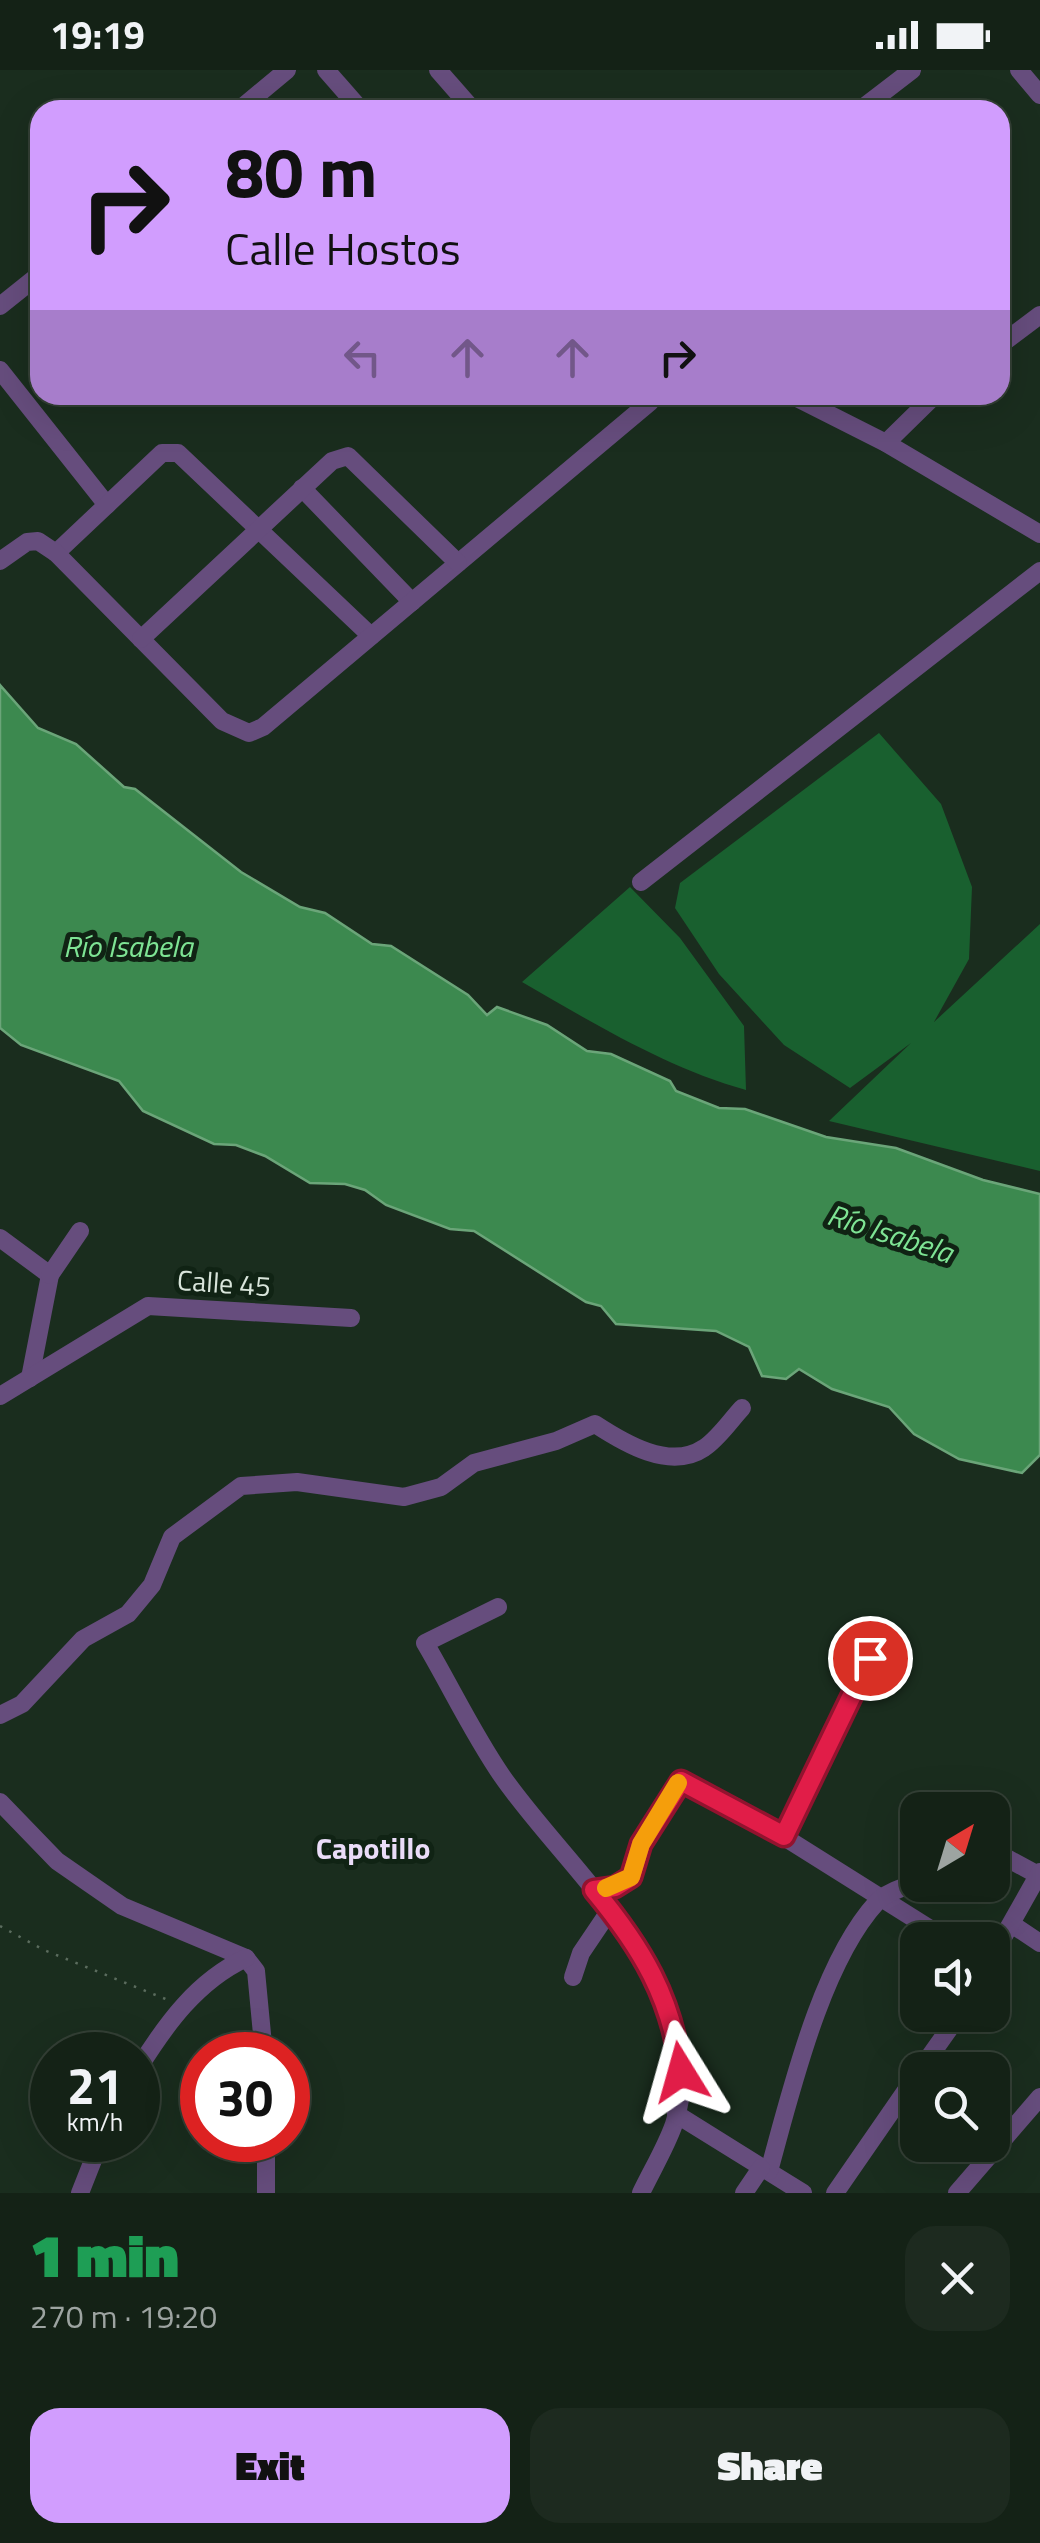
<!DOCTYPE html>
<html lang="en">
<head>
<meta charset="utf-8">
<style>
	:root { --surface:#142216; --page:#1d2a1f; --text:#f1f3f6; --muted:#9da4a1; --line:#333f35; --accent:#d19dfe }
	body { margin:0; font-family:"Titillium Web",sans-serif; background:var(--page); color:var(--text); height:100vh; display:flex; flex-direction:column; font-size:38px; white-space:nowrap }
	* { box-sizing:border-box; margin:0 }
	p { font-size:32px; color:var(--muted) }
	.icon { flex:none; width:55px; height:55px; fill:none; stroke:currentColor; stroke-width:2; stroke-linecap:round; stroke-linejoin:round }
	.map { position:relative; height:2123px; overflow:hidden }
	.panel { display:flex; flex-direction:column; background:var(--surface); flex:1 }
	.panel>* { flex:none }
	.top-card { position:absolute; left:30px; top:30px; width:980px; height:305px; border-radius:30px; box-shadow:0 10px 40px #0002,0 0 0 2px var(--line); background:#d19dfe; color:#111; overflow:hidden }
	.needle { width:65px; rotate:38deg }
	.fabs { position:absolute; left:900px; top:1722px; display:grid; gap:20px }
	.fabs a { display:grid; place-items:center; width:110px; height:110px; border-radius:20px; background:var(--surface); box-shadow:0 10px 40px #0002,0 0 0 2px var(--line); font-size:50px }
	.speed { position:absolute; left:30px; top:1962px; display:flex; gap:20px; font-size:50px; font-weight:700; text-align:center }
	.speed>* { display:grid; place-content:center; width:130px; height:130px; border-radius:50%; background:var(--surface); box-shadow:0 10px 40px #0002,0 0 0 2px var(--line); line-height:1 }
	.speed small { font-size:25px; font-weight:400 }
	.speed .limit { border:15px solid #d22; background:#fff; color:#111 }
	.pin { position:absolute; display:grid; place-items:center; width:85px; height:85px; color:#fff; margin:-42px; border:5px solid #fff; border-radius:50%; box-shadow:0 2px 10px #0007 }
	.me { position:absolute; width:110px; margin:-55px; rotate:352deg; stroke-linejoin:round; filter:drop-shadow(0 0 8px #0008) }
	.turn { display:flex; align-items:center; gap:35px; height:210px; padding:0 30px; font-size:45px }
	.turn .icon { width:130px; height:130px; stroke-width:2.5 }
	.turn b { display:block; font-size:70px; line-height:85px }
	.lanes { display:flex; align-items:center; height:95px; padding:0 30px; background:#0003; justify-content:center; gap:50px; direction:ltr }
	.lanes .off { opacity:.35 }
	.round { display:grid; place-items:center; flex:none; width:105px; height:105px; border-radius:30px; background:var(--page) }
	.head { display:flex; align-items:center; justify-content:space-between; height:170px; padding:0 30px }
	h1 { font-size:60px; font-weight:800; line-height:75px; color:#1e9e55 }
	.primary-button { display:flex; gap:20px; margin-top:auto; padding:20px 30px }
	.primary-button a { flex:1; height:115px; border-radius:30px; background:var(--accent); color:#111; font-size:40px; font-weight:800; line-height:115px; text-align:center }
	.primary-button a+a { background:var(--page); color:var(--text) }
	.status { display:flex; justify-content:space-between; align-items:center; height:70px; padding:0 50px; background:var(--surface); direction:ltr }
	.status svg { height:28px; fill:currentColor }
	.map>svg:first-child { display:block }
	.green { fill:#19602f }
	.water { fill:#3c894f; stroke:#6ba579; stroke-width:2.5 }
	.lines { fill:none; stroke-linecap:round; stroke-linejoin:round }
	.path { stroke:#5b6c5e; stroke-width:2.5; stroke-dasharray:2.5 8; stroke-linecap:butt }
	.minor { stroke:#664d7d; stroke-width:18 }
	.route-casing { stroke:#92132f; stroke-width:25 }
	.route { stroke:#e11d48; stroke-width:18 }
	.slow { stroke:#f59e0b; stroke-width:18 }
	.labels { text-anchor:middle; stroke-width:10; stroke-linejoin:round; paint-order:stroke }
	.street-label { font-size:28px; fill:#d9e5db; stroke:#102314 }
	.water-label { font-size:30px; font-style:italic; fill:#7ee494; stroke:#102314 }
	.neighbourhood-label { font-size:30px; font-weight:bold; fill:#eadcf8; stroke:#102314 }
</style>
</head>
<body>
<div class="status"><b>19:19</b><svg viewBox="0 0 49 12"><path d="M0 12V9h3v3zM5 12V6h3v6zM10 12V3h3v9zM15 12V0h3v12zM26 1h20v11H26zM47 4h2v5h-2z"/></svg></div>
<div class="map">
<svg width="1040" height="2123" viewBox="0 0 1040 2123">
	<rect width="100%" height="100%" fill="#1a2d1e"/>
	<g class="green">
		<polygon points="879,663 941,734 972,817 969,889 934,952 1040,854 1040,1101 829,1051 911,973 850,1018 784,975 719,904 675,838 680,813"/>
		<path d="M630,817L680,868L744,956L746,1020C667,998 593,953 522,912Z"/>
	</g>
	<polygon class="water" points="0,615 38,658 76,674 124,717 135,719 241,802 300,837 325,843 372,874 391,876 468,925 487,945 497,937 547,955 587,981 611,984 670,1011 676,1021 719,1038 745,1039 826,1067 896,1078 983,1110 1040,1124 1040,1385 1022,1403 959,1389 914,1364 889,1337 832,1319 799,1299 786,1309 762,1306 749,1277 716,1261 616,1254 601,1236 586,1232 474,1161 450,1159 386,1135 365,1120 345,1114 310,1113 265,1086 236,1075 214,1074 143,1041 119,1011 21,975 0,958"/>
	<g class="lines">
		<polyline class="path" points="0,1856 44,1880 168,1930"/>
		<g class="minor">
			<polyline points="326,0 361,40"/>
			<polyline points="438,0 473,40"/>
			<polyline points="1019,0 1040,25"/>
			<polyline points="239,40 287,0"/>
			<polyline points="860,40 912,0"/>
			<polyline points="0,236 40,204"/>
			<polyline points="1000,275 1040,245"/>
			<polyline points="0,300 107,435"/>
			<polyline points="791,325 886,373 1040,464"/>
			<polyline points="886,373 935,325"/>
			<polyline points="302,418 412,532"/>
			<polyline points="56,483 162,383 178,383 371,566"/>
			<polyline points="0,491 27,472 38,471 56,483 222,651 249,663 263,657 650,332 650,325"/>
			<polyline points="141,569 332,391 348,386 458,493"/>
			<polyline points="641,812 1040,501"/>
			<polyline points="0,1168 50,1205 30,1308"/>
			<polyline points="50,1205 80,1161"/>
			<polyline points="0,1326 148,1236 351,1248"/>
			<path d="M498,1537L425,1573C451,1617 473,1664 502,1706C568,1802 718,1921 674,2054C666,2077 652,2100 641,2123"/>
			<path d="M0,1645L22,1634L83,1569L128,1544L152,1515L172,1467L241,1416L297,1412L404,1427L441,1417L474,1393L556,1371L595,1354C624,1373 670,1401 704,1378C718,1369 730,1351 742,1338"/>
			<polyline points="0,1732 57,1791 122,1836 246,1888 256,1901 264,1985"/>
			<polyline points="783,1766 869,1588"/>
			<polyline points="992,1788 1003,1786 1038,1805"/>
			<polyline points="594,1820 615,1817 631,1807 641,1774 678,1714 685,1711 738,1738 948,1870"/>
			<polyline points="1013,1855 1040,1873"/>
			<polyline points="992,1887 1040,1802"/>
			<polyline points="573,1907 581,1883 610,1840"/>
			<path d="M138,1999C166,1954 197,1911 246,1888"/>
			<polyline points="920,2000 959,1945"/>
			<polyline points="676,2044 803,2123"/>
			<polyline points="266,2070 266,2123"/>
			<path d="M769,2101C791,2022 821,1893 877,1832C886,1822 905,1817 918,1812"/>
			<polyline points="80,2123 101,2070"/>
			<polyline points="744,2123 761,2098"/>
			<polyline points="835,2123 918,2003"/>
			<polyline points="957,2123 1040,2027"/>
		</g>
	</g>
	<g class="lines">
		<g class="route-casing">
			<path id="route" d="M681,2002C672,1928 642,1878 594,1820L615,1817L631,1807L641,1774L681,1711L784,1766L870,1588"/>
		</g>
		<use href="#route" class="route"/>
		<polyline class="slow" points="606,1818 631,1807 641,1774 678,1713"/>
	</g>
	<g class="labels">
		<g class="street-label">
			<text transform="translate(224 1213) rotate(4)" y="10">Calle 45</text>
		</g>
		<g class="water-label">
			<text x="128" y="887">Río Isabela</text>
			<text transform="translate(890 1164) rotate(18)" y="10">Río Isabela</text>
		</g>
		<g class="neighbourhood-label">
			<text x="373" y="1789">Capotillo</text>
		</g>
	</g>
</svg>
<div class="fabs">
<a><svg class="needle" viewBox="-14 -14 28 28"><path d="M0-13l5 13h-10z" fill="#e53935"/><path d="M0 13l5-13h-10z" fill="#9da4a1"/></svg></a>
<a><svg class="icon" aria-label="sound" viewBox="0 0 24 24"><path d="M4 9h4l5-4v14l-5-4H4zM17 9q2 3 0 6"/></svg></a>
<a><svg class="icon" aria-label="search" viewBox="0 0 24 24"><circle cx="10" cy="10" r="6"/><path d="M15 15l6 6"/></svg></a>
</div>
<div class="speed"><div>21<small>km/h</small></div><div class="limit">30</div></div>
<div class="pin" style="left:870px;top:1588px;background:#d93025"><svg class="icon" aria-label="arrive" viewBox="0 0 24 24"><path d="M6 21V4h12l-3 4 3 4H6"/></svg></div>
<svg class="me" style="left:681px;top:2002px" viewBox="-20 -20 40 40"><path d="M0-17L14 15 0 8-14 15z" fill="#e11d48" stroke="#fff" stroke-width="4"/></svg>
<div class="top-card">
<div class="turn"><svg class="icon" aria-label="right" viewBox="0 0 24 24"><path d="M7 20v-9h11M14 6l5 5-5 5"/></svg><div><b>80 m</b>Calle Hostos</div></div>
<div class="lanes"><svg class="icon off" aria-label="left" viewBox="0 0 24 24"><path d="M17 20v-9H6M10 6l-5 5 5 5"/></svg><svg class="icon off" aria-label="ahead" viewBox="0 0 24 24"><path d="M12 20V5M6 11l6-6 6 6"/></svg><svg class="icon off" aria-label="ahead" viewBox="0 0 24 24"><path d="M12 20V5M6 11l6-6 6 6"/></svg><svg class="icon" aria-label="right" viewBox="0 0 24 24"><path d="M7 20v-9h11M14 6l5 5-5 5"/></svg></div>
</div>
</div>
<section class="panel">
<div class="head"><div><h1>1 min</h1><p>270 m · 19:20</p></div><a class="round"><svg class="icon" aria-label="close" viewBox="0 0 24 24"><path d="M6 6l12 12M18 6L6 18"/></svg></a></div>
<div class="primary-button"><a>Exit</a><a>Share</a></div>
</section>
</body>
</html>
